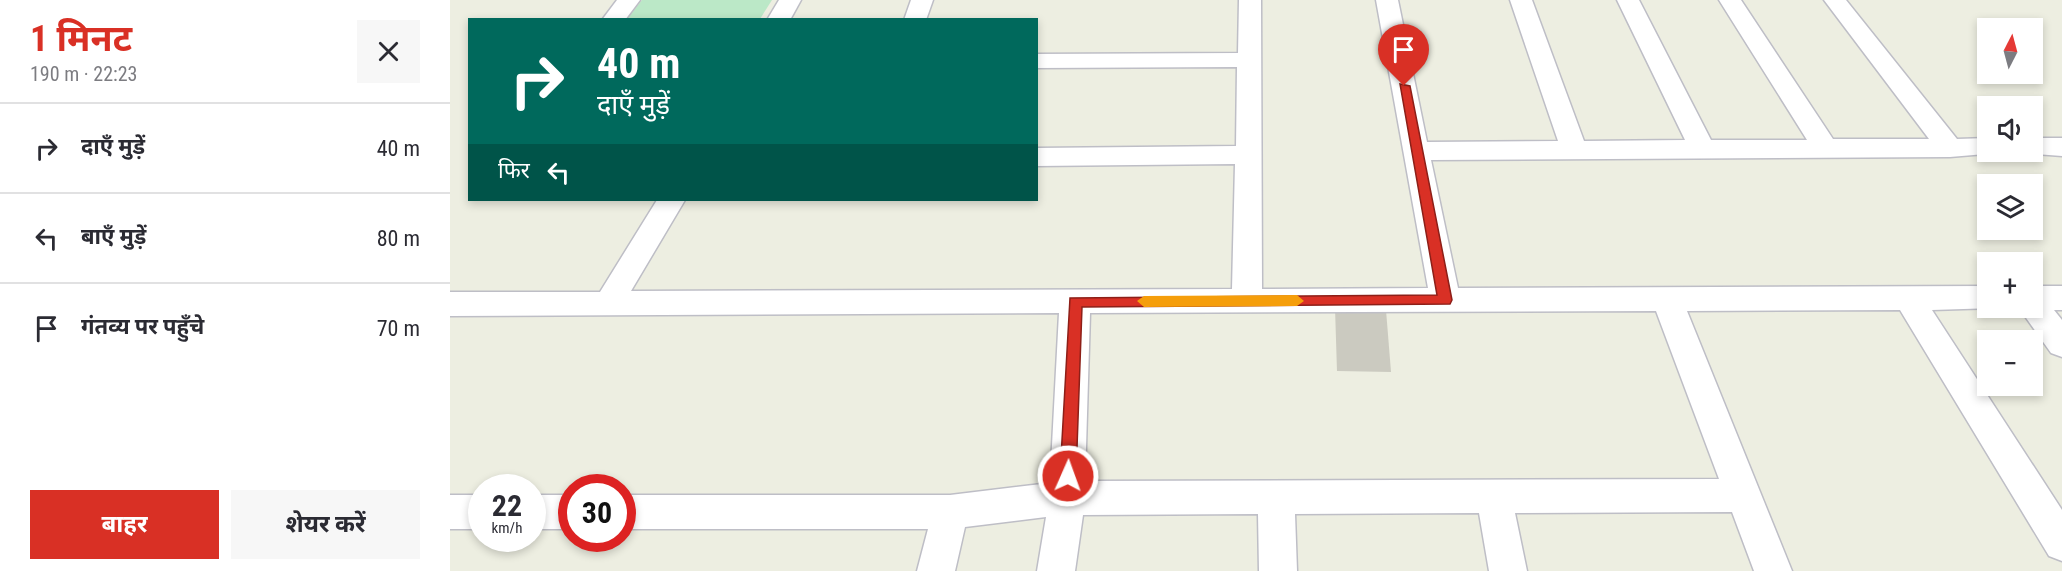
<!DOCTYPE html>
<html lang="hi">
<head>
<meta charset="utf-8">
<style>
	:root { --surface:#fff; --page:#f7f7f7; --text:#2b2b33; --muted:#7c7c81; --line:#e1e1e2; --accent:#d93025 }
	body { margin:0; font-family:"Roboto Condensed","Noto Sans Devanagari",sans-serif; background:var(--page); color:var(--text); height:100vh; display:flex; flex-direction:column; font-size:22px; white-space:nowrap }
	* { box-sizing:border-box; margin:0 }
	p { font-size:20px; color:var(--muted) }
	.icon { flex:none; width:33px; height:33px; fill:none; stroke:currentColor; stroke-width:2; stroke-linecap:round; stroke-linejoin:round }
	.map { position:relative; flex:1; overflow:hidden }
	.side { display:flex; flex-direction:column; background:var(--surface); width:450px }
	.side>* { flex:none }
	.banner { position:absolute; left:18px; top:18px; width:570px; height:183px; border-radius:0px; box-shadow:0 3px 9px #0003; background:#00695c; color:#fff; overflow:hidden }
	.needle { width:39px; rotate:6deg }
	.tools { position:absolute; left:1527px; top:18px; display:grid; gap:12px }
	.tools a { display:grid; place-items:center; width:66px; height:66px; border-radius:0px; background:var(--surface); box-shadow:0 3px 9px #0003; font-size:30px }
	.speed { position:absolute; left:18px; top:474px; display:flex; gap:12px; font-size:30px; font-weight:700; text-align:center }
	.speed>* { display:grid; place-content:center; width:78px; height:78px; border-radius:50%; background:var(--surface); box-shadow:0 3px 9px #0003; line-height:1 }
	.speed small { font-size:15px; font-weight:400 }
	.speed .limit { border:9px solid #d22; background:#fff; color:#111 }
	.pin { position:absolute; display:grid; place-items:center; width:51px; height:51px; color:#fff; margin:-62px -26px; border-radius:50% 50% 50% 0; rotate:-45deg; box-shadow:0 0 6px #0007 }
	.pin .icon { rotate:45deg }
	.me { position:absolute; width:66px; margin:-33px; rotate:2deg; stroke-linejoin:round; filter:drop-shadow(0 0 4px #0008) }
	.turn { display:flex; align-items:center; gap:21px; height:126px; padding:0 30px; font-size:27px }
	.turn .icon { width:78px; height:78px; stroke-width:2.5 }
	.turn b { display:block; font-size:42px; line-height:51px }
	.then { display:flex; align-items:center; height:57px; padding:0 30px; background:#0003; gap:12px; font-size:22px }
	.round { display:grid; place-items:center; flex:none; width:63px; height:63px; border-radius:0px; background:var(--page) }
	.overview { display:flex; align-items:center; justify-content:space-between; height:102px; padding:0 30px }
	h1 { font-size:36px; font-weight:700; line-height:45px; color:var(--accent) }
	.action { display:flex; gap:12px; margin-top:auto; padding:12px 30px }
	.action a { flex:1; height:69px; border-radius:0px; background:var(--accent); color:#fff; font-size:24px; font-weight:700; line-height:69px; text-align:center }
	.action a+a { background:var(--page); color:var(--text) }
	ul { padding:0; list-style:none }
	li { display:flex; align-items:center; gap:18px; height:90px; padding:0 30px; border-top:2px solid var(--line) }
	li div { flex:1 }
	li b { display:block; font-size:22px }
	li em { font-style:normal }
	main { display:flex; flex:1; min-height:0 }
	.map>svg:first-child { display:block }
	.green { fill:#bbe8c7 }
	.building { fill:#cbcac0 }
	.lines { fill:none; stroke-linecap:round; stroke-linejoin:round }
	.street-casing { stroke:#bebec6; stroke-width:3 }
	.street { fill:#fff; fill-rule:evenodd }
	.route { fill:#d93025; stroke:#8d1f18; stroke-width:1.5 }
	.slow { fill:#f59e0b }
</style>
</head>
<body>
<main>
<section class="side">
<div class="overview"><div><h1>1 मिनट</h1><p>190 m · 22:23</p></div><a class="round"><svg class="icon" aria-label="close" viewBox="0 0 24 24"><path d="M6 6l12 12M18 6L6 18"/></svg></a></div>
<ul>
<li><svg class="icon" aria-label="right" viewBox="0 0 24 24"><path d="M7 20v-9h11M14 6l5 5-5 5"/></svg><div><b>दाएँ मुड़ें</b></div><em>40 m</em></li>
<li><svg class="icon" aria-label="left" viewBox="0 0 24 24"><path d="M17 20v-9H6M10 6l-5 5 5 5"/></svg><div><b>बाएँ मुड़ें</b></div><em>80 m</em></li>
<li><svg class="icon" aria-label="arrive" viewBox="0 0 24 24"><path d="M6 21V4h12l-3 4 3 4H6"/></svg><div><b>गंतव्य पर पहुँचे</b></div><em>70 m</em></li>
</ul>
<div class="action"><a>बाहर</a><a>शेयर करें</a></div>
</section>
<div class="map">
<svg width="1612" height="571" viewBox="0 0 1612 571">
	<rect width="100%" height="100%" fill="#edeee1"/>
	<polygon class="green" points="192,0 322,0 310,19 177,19"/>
	<polygon class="building" points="885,308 936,310 941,372 887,371"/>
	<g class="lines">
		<g class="street-casing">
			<g id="street">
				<polygon points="167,0 190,0 175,20 152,20"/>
				<polygon points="329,0 351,0 340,20 317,20"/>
				<polygon points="461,0 483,0 476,20 454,20"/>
				<path d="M789,0H811L812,289L978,288L926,0H948L977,142L1108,141L1060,0H1082L1134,141L1235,140L1167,0H1189L1261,140H1357L1269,0H1291L1383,139H1479L1374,0H1396L1507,139L1538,138V152L1547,153L1500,157L981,160L1008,288L1538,286V308H1545L1482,310L1612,510V561L1599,556L1450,310L1237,311L1342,571H1304L1282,512L1065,513L1077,571H1039L1029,513L845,514L847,571H809L808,514L633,515L625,571H587L596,517L515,527L505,571H467L478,529H172V495H500L600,483L609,313L0,316V292H150L207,200H235L181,291L782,289L785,164L586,166V148L786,146L787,67L586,68V54L788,53ZM1206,311L1269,479L635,481L640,313Z"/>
				<polygon points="1582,138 1612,138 1612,156 1573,153 1582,152"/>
				<polygon points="1582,286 1612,286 1612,310 1604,310 1612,320 1612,357 1601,353 1569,308 1582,308"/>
				<rect x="0" y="495" width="32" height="34"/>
				<rect x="82" y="495" width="40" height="34"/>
			</g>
		</g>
		<use href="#street" class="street"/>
	</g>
	<polygon class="route" points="950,84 960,86 1002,300 1000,304 632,307 626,476 623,481 618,483 612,481 610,476 620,298 987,295"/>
	<polygon class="slow" points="847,295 854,301 847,306 694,307 687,301 694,296"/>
</svg>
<div class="tools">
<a><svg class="needle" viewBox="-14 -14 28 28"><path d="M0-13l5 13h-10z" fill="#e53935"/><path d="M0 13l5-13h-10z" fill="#7c7c81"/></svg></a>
<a><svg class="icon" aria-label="sound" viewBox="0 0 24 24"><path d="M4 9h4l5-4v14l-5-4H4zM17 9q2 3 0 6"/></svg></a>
<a><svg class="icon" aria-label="layers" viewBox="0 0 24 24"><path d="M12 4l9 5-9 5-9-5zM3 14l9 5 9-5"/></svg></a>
<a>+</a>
<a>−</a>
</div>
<div class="speed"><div>22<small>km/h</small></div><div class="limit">30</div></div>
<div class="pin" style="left:954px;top:86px;background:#d93025"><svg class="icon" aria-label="arrive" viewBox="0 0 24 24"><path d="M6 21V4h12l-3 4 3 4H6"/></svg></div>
<svg class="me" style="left:618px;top:476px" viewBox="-20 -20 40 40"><circle r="17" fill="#d93025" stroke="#fff" stroke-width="3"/><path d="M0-11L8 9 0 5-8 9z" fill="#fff"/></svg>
<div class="banner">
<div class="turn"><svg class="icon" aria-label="right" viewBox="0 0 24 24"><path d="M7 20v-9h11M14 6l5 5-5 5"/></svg><div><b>40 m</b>दाएँ मुड़ें</div></div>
<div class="then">फिर<svg class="icon" aria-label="left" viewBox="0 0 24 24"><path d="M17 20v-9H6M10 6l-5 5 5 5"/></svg></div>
</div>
</div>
</main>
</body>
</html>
